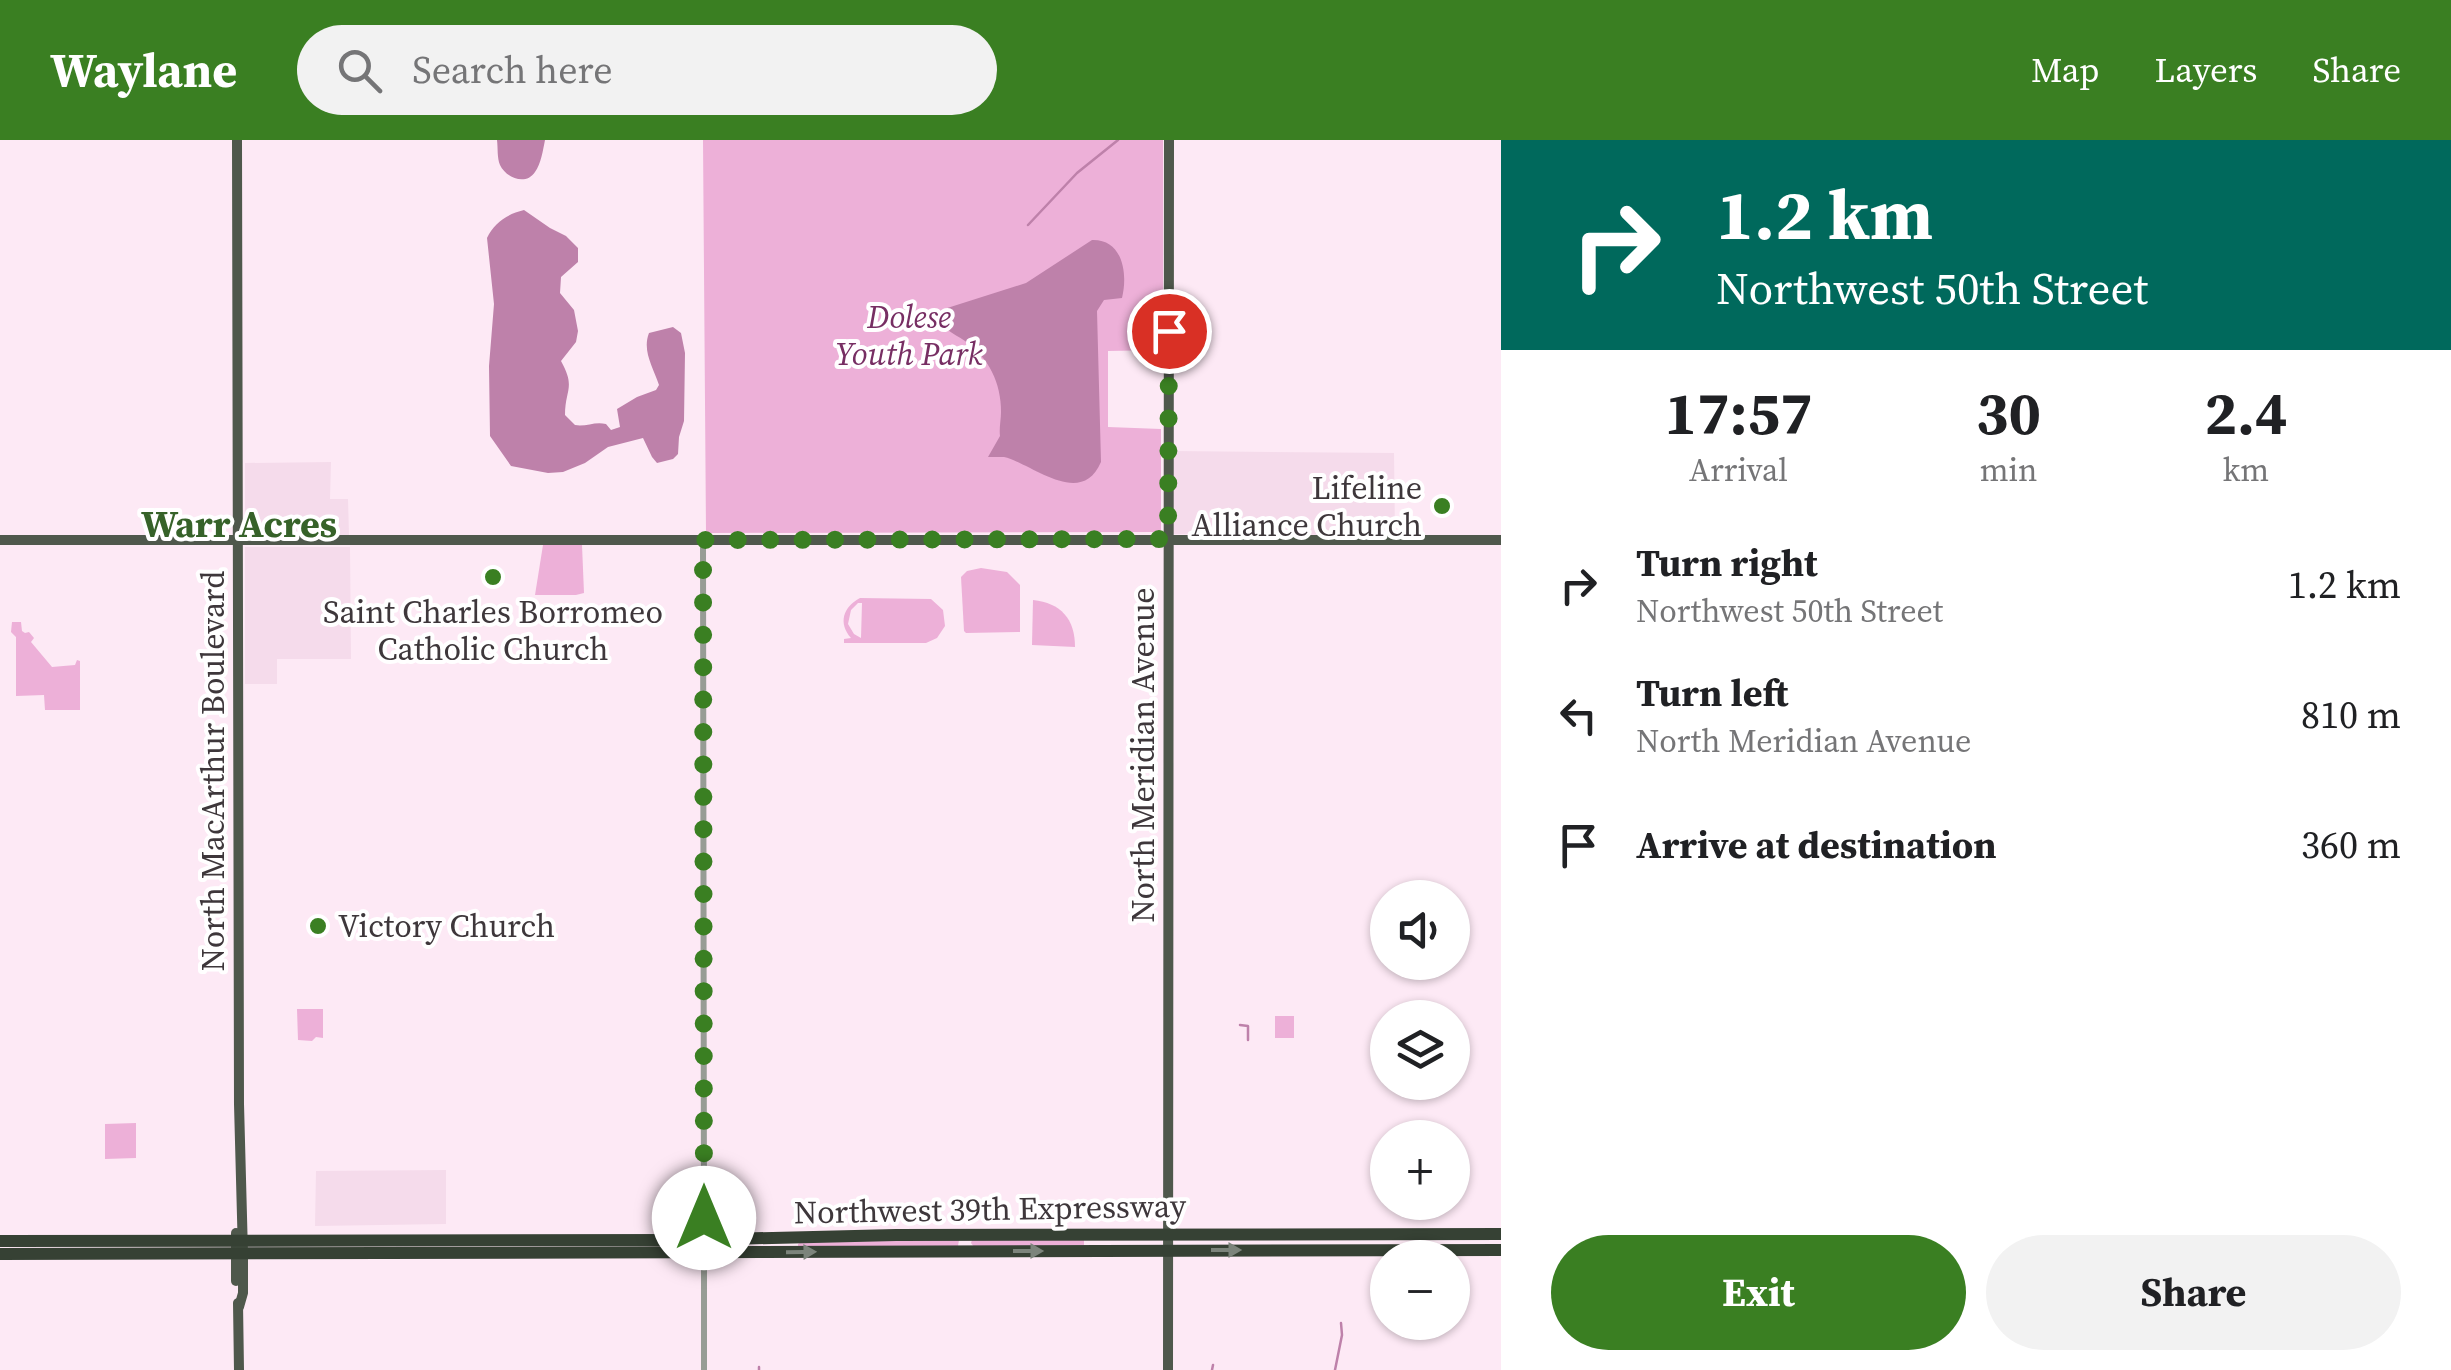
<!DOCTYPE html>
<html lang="en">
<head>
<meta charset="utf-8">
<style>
	:root { --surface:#fff; --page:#f2f2f2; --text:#202124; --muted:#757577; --accent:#3a7f22 }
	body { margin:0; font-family:"Source Serif 4",serif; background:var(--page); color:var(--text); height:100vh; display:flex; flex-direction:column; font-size:38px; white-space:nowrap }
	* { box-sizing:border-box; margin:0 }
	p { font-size:32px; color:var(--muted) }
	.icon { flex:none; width:55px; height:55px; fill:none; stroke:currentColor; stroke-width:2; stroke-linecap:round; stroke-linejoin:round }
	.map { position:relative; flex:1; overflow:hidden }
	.drawer { display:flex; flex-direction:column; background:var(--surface); width:950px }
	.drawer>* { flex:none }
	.top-card { background:#00695c; color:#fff; overflow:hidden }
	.tools { position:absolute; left:1370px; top:740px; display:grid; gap:20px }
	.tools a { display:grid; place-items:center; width:100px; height:100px; border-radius:50%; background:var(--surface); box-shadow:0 2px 8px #0004; font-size:50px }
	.pin { position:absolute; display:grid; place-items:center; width:85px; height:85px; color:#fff; margin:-42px; border:5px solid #fff; border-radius:50%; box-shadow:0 2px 10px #0007 }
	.me { position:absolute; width:110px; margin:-55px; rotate:0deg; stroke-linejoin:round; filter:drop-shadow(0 0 8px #0008) }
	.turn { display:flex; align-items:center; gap:35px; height:210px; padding:0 50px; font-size:45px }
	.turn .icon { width:130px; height:130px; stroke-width:2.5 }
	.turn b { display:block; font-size:70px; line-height:85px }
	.eta { display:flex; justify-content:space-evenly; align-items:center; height:170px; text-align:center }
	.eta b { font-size:60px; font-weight:700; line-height:70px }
	.action { display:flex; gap:20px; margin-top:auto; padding:20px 50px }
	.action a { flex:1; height:115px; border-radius:60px; background:var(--accent); color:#fff; font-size:40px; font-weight:700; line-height:115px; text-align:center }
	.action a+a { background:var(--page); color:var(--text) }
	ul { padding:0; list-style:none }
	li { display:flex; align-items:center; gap:30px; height:130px; padding:0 50px }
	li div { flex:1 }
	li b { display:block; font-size:38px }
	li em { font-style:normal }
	header { display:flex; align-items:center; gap:60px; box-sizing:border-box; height:140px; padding:0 50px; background:var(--accent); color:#fff }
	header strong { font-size:48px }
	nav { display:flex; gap:55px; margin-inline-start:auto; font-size:35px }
	.search { width:700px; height:90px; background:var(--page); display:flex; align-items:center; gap:25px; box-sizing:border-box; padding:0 35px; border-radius:55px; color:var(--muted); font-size:38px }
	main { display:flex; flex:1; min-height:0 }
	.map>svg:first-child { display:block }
	.built { fill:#f5dbeb }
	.green { fill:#edb0d8; fill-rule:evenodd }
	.water { fill:#be81aa }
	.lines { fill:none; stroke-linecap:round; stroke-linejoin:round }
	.stream { stroke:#be81aa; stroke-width:2.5 }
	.minor { stroke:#979c95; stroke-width:6 }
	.major { stroke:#4f584c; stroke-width:10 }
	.highway { stroke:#364134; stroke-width:12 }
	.oneway { fill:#7c847b }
	.route { stroke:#3a7f22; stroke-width:18; stroke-dasharray:0 32.4 }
	.poi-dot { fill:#3a7f22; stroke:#fff; stroke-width:4 }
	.labels { text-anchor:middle; stroke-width:8; stroke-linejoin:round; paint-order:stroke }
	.park-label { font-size:32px; font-style:italic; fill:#772e63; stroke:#fff }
	.poi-label { font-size:32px; fill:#3e373b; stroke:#fff; text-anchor:end }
	.street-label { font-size:32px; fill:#3e373b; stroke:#fff }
	.quarter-label { font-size:38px; font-weight:bold; fill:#366229; stroke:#fff }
</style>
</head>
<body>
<header>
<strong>Waylane</strong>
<div class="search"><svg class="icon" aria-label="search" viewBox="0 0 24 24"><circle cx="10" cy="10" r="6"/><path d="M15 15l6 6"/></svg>Search here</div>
<nav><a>Map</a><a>Layers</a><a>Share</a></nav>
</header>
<main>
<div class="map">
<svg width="1501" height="1230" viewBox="0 0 1501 1230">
	<rect width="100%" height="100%" fill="#fde9f5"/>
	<g class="built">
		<polygon points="1173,311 1394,313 1395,395 1173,394"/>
		<polygon points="331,322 330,359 348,359 349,395 251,394 245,389 245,323"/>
		<polygon points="245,407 350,407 351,519 277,519 277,544 245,544"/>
		<polygon points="446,1030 446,1084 315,1086 316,1031"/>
	</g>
	<g class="green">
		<polygon points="703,0 1163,0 1163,210 1108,211 1108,287 1161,289 1161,392 706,393"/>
		<polygon points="543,405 582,405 584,453 576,455 535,455"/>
		<polygon points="981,428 1007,432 1020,445 1020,492 966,493 964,491 961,437 967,431"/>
		<path d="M860,458L931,459L943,470L945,486L937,498L926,503H844V499L851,498C838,483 843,467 860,458ZM858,463H862L861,498L854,494L848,484L851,470Z"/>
		<path d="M1033,460C1061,463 1075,479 1075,507L1032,505Z"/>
		<polygon points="12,482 21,482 22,491 25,493 29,492 34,498 31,502 52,527 75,525 77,520 80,521 80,570 45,570 44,555 16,556 16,497 11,492"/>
		<polygon points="297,869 323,869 323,898 316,897 312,901 298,900"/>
		<rect x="1275" y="876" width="19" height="22"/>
		<polygon points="136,983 136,1018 105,1019 105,984"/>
		<polygon points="959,1100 958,1106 798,1107 798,1104 802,1101"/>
		<polygon points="972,1100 1084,1100 1084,1105 974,1107 971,1103"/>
	</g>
	<g class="water">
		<path d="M497,0H545C543,10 541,24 535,32C526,46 506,38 500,25C497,18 498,8 497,0Z"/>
		<path d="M524,70L550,88L566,96L578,108V122L561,137L560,153L574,170L578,191L576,202L561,221C576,248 565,249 565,275L575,285C586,287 595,281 606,284L611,290L620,287L617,269L637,257L656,250L659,245C653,227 642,211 649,193L673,187L681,193L685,213L684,281L679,297L678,314L673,319L657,323L652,317L643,298L608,307L585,323L563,332L548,333L511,326L490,296L489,226L494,164L487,98C494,83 507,74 524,70Z"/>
		<path d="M1092,100C1123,99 1128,134 1122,158L1104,160L1097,171L1101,322C1081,369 1031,323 1004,317C1001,317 991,317 988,317L1000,296C999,288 1001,280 1001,272C1001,243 989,218 965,201C953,193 941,188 935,175L941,170L1026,143Z"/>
	</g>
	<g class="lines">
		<g class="stream">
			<polyline points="1028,85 1077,33 1118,0"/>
			<polyline points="1240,885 1248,886 1248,900"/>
			<polyline points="759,1227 759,1230"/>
			<polyline points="1212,1230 1213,1225"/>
			<polyline points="1335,1230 1342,1195 1341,1183"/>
		</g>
		<g class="minor">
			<polyline points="703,400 704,1099"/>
			<polyline points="704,1111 704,1230"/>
		</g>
		<g class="major">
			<polyline points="237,0 239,964 243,1114 243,1153 239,1167"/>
			<polyline points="0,400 1501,400"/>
			<polyline points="236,1093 236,1141"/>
			<polyline points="238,1163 239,1230"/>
			<polyline points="1168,1230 1169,0"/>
		</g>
		<g class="highway">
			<polyline points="0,1101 683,1100 896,1095 1501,1094"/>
			<polyline points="0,1114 1501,1110"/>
		</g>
	</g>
	<defs><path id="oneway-solid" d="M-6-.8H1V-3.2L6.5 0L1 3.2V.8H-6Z" transform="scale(2.5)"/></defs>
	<g class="oneway">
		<use href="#oneway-solid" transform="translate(1226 1110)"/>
		<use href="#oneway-solid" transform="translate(1028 1111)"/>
		<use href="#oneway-solid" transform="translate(801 1112) rotate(-1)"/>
	</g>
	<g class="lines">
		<polyline class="route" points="704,1078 703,400 1168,399 1169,191"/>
	</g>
	<g class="poi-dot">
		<circle cx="1442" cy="366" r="10"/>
		<circle cx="493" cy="437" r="10"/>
		<circle cx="318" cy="786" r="10"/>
	</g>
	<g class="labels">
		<g class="park-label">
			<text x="909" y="188">Dolese<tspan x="909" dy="37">Youth Park</tspan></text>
		</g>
		<g class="poi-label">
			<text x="1422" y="359">Lifeline<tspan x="1422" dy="37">Alliance Church</tspan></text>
			<text x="493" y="483" text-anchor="middle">Saint Charles Borromeo<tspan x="493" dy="37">Catholic Church</tspan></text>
			<text x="338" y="797" text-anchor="start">Victory Church</text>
		</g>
		<g class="street-label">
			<text transform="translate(1143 615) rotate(-90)" y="11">North Meridian Avenue</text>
			<text transform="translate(213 631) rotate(-90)" y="11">North MacArthur Boulevard</text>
			<text transform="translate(990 1069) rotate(-1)" y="11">Northwest 39th Expressway</text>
		</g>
		<g class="quarter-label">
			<text x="239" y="397">Warr Acres</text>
		</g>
	</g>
</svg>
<div class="tools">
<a><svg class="icon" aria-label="sound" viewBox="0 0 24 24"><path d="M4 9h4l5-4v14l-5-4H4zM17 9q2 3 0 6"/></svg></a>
<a><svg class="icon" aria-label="layers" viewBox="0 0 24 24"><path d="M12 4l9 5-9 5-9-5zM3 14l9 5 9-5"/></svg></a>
<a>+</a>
<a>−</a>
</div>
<div class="pin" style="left:1169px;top:191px;background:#d93025"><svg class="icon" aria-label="arrive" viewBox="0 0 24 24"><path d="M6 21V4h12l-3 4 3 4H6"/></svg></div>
<svg class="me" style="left:704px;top:1078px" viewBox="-20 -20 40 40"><circle r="19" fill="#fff"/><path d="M0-13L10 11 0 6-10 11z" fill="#3a7f22"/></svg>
</div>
<section class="drawer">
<div class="top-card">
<div class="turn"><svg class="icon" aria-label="right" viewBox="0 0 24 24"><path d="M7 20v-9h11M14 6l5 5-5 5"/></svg><div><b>1.2 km</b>Northwest 50th Street</div></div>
</div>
<div class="eta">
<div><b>17:57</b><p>Arrival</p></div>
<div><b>30</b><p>min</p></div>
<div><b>2.4</b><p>km</p></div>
</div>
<ul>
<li><svg class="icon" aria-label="right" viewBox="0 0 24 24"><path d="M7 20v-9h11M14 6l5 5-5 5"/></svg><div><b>Turn right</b><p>Northwest 50th Street</p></div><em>1.2 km</em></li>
<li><svg class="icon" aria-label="left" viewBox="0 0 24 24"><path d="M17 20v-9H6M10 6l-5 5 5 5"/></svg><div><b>Turn left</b><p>North Meridian Avenue</p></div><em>810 m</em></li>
<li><svg class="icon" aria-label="arrive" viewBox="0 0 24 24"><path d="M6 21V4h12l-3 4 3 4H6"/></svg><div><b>Arrive at destination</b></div><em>360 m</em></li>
</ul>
<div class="action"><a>Exit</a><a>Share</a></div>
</section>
</main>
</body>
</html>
